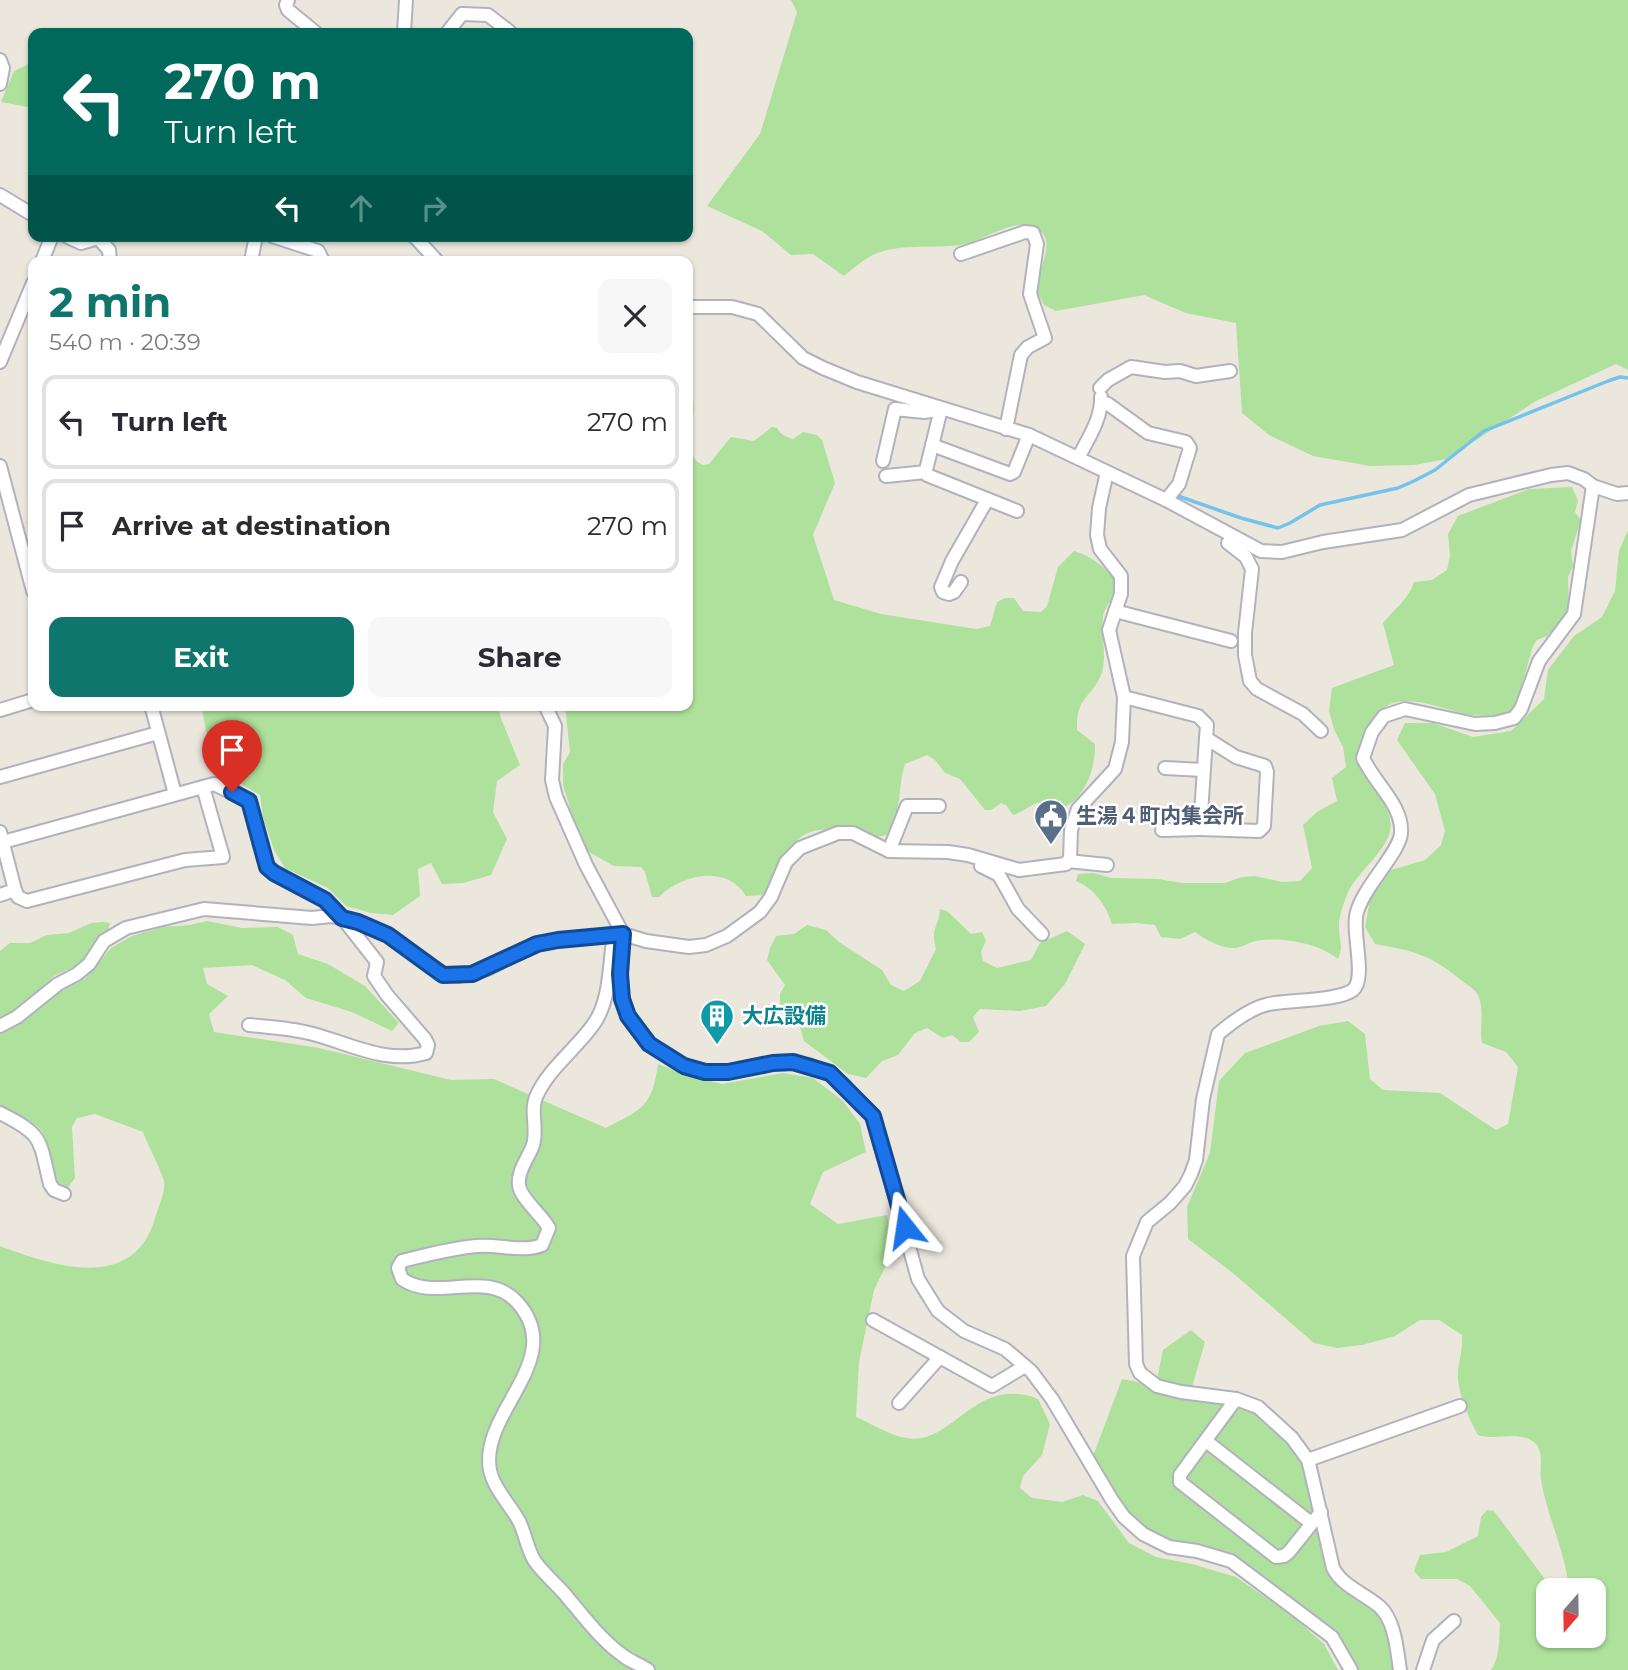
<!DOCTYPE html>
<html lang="en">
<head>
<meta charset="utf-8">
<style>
	:root { --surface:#fff; --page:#f7f7f7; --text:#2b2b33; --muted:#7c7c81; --line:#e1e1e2; --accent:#0f766e }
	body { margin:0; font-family:Montserrat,"Noto Sans JP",sans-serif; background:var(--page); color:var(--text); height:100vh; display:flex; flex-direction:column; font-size:26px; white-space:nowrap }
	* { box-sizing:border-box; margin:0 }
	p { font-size:23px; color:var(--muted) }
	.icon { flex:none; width:38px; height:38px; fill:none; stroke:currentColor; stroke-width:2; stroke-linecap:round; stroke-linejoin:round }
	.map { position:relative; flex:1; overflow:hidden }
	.details { position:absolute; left:28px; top:256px; width:665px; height:455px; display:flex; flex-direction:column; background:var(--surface); border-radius:14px; box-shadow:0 2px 5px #0004 }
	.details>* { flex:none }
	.banner { position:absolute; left:28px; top:28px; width:665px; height:214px; border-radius:14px; box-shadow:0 2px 5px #0004; background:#00695c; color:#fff; overflow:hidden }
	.needle { width:46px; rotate:200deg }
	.fabs { position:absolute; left:1536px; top:1578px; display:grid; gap:14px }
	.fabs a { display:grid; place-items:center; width:70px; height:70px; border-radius:14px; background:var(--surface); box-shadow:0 2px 5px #0004; font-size:35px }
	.pin { position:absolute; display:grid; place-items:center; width:60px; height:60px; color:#fff; margin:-72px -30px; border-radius:50% 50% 50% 0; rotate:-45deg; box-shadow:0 0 7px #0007 }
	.pin .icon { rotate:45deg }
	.me { position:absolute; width:77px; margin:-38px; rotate:345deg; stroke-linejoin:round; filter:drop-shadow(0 0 5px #0008) }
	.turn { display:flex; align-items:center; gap:24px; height:147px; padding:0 21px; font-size:32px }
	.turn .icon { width:91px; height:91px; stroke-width:2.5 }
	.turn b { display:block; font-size:49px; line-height:60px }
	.lanes { display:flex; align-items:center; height:66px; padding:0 21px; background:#0003; justify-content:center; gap:35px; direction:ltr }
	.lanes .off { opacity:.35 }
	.round { display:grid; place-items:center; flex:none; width:74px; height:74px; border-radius:14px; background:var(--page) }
	.summary { display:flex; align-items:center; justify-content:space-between; height:119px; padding:0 21px }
	h1 { font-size:42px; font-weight:700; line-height:52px; color:var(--accent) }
	.primary-button { display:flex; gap:14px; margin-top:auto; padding:14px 21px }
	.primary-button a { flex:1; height:80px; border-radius:14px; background:var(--accent); color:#fff; font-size:28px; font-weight:700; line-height:80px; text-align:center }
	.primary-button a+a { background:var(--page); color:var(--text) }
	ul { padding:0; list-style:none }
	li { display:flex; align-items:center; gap:21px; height:94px; margin:0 14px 10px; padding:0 7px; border:4px solid var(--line); border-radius:14px }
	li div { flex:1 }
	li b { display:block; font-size:26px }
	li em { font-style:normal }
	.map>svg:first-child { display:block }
	.green { fill:#aee19b; fill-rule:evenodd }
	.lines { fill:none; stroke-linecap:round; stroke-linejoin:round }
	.stream { stroke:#73c3eb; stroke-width:3.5 }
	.minor-casing { stroke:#b1b2be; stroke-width:16 }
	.minor { stroke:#fff; stroke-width:12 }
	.route-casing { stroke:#114b97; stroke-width:18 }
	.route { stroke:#1a73e8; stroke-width:12 }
	.labels { text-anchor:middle; stroke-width:5; stroke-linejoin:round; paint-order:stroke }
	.service-label { font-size:21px; font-weight:bold; fill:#4e5e75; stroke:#fff; text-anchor:start }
	.culture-label { font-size:21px; font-weight:bold; fill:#0d838f; stroke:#fff; text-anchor:start }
</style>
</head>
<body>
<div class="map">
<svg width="1628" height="1670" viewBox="0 0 1628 1670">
	<rect width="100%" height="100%" fill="#ece7dd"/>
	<g class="green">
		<path d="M791,0H1628V370L1616,364L1536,401L1447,459L1414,465L1370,466L1313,456L1269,435L1242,413L1236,323L1186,313L1144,295L1056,311L1044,305C1042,301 1038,295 1037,291C1034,272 1059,244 1038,229C1019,215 986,239 966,244C936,250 904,242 875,254C864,259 853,269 844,276L813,254L791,255L762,231L707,206L760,134L797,12Z"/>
		<polygon points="33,62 33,108 1,102 14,71"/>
		<path d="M688,389C706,408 674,453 703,465L709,464L731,437L754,441L772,427L777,428C780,434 786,437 793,439L803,432L817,435L822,440L835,483L813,535L834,600L881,614L976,629L990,626L997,602L1005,598H1014L1023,611L1041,612L1047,606L1058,567L1074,551C1092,556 1106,568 1117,582C1115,599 1105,605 1103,617C1101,635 1107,654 1102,672C1093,699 1076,694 1077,730L1095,744C1096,768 1085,799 1061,809C1056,807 1050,802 1045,802C1035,800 1023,813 1013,815L1006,805L1001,803L991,810H985L960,779L945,773L935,760L927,755L905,764C897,787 903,816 886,835C874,839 861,835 849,832C789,820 791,854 764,895L746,896C727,864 681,874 659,897H652L645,872L641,867L614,866L582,848L563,785V764L570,752L565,705H688Z"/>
		<path d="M1572,487L1578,501L1575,512L1581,520L1571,551L1573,566L1568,577L1569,605L1564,616L1547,636L1537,640L1533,646L1517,702L1509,714C1494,715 1481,717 1466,714C1445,710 1415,696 1393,703C1385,705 1378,714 1373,720C1330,771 1398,794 1390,831C1385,854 1354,874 1346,897C1343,906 1338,919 1339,928C1339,942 1344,945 1338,959C1319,943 1280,936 1255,941C1248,943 1241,948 1234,948C1220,948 1206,940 1195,932L1180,939L1161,937L1155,925L1136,923L1112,924C1106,905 1095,889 1076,881L1078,874L1094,873L1111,878L1158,879L1182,883H1225L1242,877L1255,876L1282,882L1300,881L1312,868L1303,825L1317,812L1337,801L1332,778L1346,767L1343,747L1334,729L1329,711L1332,688L1394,665L1383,623C1394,609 1409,599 1414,582L1432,580L1447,570L1450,556L1448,534L1458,516L1529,489Z"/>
		<path d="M1628,530V1670H1491C1500,1658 1499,1638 1500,1623L1470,1586L1457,1579H1421L1414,1571L1420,1555L1446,1552L1478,1536L1481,1517L1487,1510L1494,1511L1548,1583L1560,1589L1568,1581C1563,1547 1547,1515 1541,1480C1539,1467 1546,1449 1531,1440C1514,1431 1495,1441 1478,1435C1468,1417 1456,1390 1458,1369C1460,1357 1463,1348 1462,1335L1439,1320H1420L1395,1336L1362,1345L1337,1348L1314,1343L1234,1274L1188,1239L1187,1207L1210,1153L1219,1081L1245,1053L1319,1026L1348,1021L1365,1034L1370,1079L1383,1090L1440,1093L1496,1130L1508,1124L1518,1067L1506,1052L1482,1043C1479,1028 1485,1011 1478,995C1475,989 1466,984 1461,980C1429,954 1414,951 1375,944L1365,927L1370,900L1391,870L1425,860L1441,845L1445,831L1435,794L1397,740L1405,723H1433L1473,737L1511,731L1544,699L1548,670L1574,636L1602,617L1615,591L1619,551ZM1549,1591H1594V1636H1549Z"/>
		<polygon points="201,705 497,705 502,721 520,765 497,781 493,812 507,839 491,875 463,883 442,884 431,863 418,869 420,896 393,915 371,913 346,906 328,888 285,868 274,850 263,817 260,795 219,771 210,750"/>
		<path d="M940,909L947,911L971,934L982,932L986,940L981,952L983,961L997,968L1031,960L1040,943L1067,931L1085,944L1065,984L1046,1006L1020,1011L980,1009L973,1017L979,1032L969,1042H961L952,1035L943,1038L927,1028L915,1033L898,1055L882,1061L866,1078L848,1074L804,1041L800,1027L780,1003V994L785,985L767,960L770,948L776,936L794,934L807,925L826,930L839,942L882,970L891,985L904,991L920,981L936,949C930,928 939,927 940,909Z"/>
		<path d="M207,921L242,928L278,927L293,935L298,954L328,964L365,986L399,1023L392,1031L352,1012L306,998L285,980L252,965L203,968L207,984L228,996L209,1014L214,1032L319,1048L451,1080L494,1079L606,1128C642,1109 652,1107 658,1064L686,1075L722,1084L783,1073L813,1078L843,1101L860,1124L866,1152L823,1172L810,1204L838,1224L887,1215L893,1251L874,1290L859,1362L856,1417C870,1423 891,1436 906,1438C953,1447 974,1374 1038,1399L1050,1424L1042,1455L1023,1476L1020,1488L1032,1498L1062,1502L1083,1495L1098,1501L1129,1543L1156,1557L1192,1564L1236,1577L1290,1614L1324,1644L1338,1670H0V1246C53,1266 134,1293 155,1218C158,1208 166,1191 164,1181C159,1165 149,1148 143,1132L95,1114L77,1118L72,1127L75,1178L67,1189C43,1184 54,1143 39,1128C29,1118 12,1113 0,1106V1031L28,1018L60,992L85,979L111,948L132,936L163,927L190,925Z"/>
		<polygon points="103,922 110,923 107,934 97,938 81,963 54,976 19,1009 0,1017 0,951 10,943 30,943 47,935 69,933 91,923"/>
		<polygon points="1191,1330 1205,1342 1192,1387 1157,1379 1163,1350"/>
		<polygon points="1122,1379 1200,1394 1248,1407 1287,1437 1307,1468 1335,1580 1378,1606 1391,1637 1395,1670 1348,1670 1344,1656 1312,1614 1263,1583 1197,1551 1156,1540 1124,1517 1090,1464"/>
	</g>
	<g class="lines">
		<polyline class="stream" points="1178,496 1241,518 1278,528 1290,523 1320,505 1398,488 1414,481 1435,470 1484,431 1608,381 1620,377 1628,378"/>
		<g class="minor-casing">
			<g id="minor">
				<polyline points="288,0 286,5 288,10 316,33"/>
				<polyline points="404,33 406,0"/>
				<polyline points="447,33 462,14 488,15 510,32"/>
				<polyline points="0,84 3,68 0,60"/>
				<polyline points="0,195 33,215"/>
				<polyline points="66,236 81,243 106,236"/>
				<polyline points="272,236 318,251 323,261"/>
				<polyline points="414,236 437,261"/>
				<polyline points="99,239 109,250 110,261"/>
				<polyline points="961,254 1025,232 1033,233 1037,244 1030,294 1045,338 1028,347 1021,355 1006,429"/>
				<polyline points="42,261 52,236"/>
				<polyline points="251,261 256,236"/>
				<polyline points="688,307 732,307 758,314 803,358 823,368 857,382 1029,435 1166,500 1261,551 1282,552 1323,542 1402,530 1469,495 1551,475 1568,473 1584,479 1593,486 1617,494 1628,493"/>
				<polyline points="0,362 33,283"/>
				<polyline points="1100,388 1108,380 1131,367 1165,372 1180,371 1196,376 1230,371"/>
				<polyline points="1102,402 1108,404 1148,433 1186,442 1190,448 1179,484 1166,500"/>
				<polyline points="941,409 926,470 927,475 1017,511"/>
				<polyline points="932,445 1010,474 1014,472 1029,435"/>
				<path d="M1078,458C1088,439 1102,418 1101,397"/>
				<polyline points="883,461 895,409 924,412 937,410"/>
				<polyline points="0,466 33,591"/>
				<polyline points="886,476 926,472"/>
				<polyline points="1228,543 1246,557 1252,569 1245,633 1245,655 1250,681 1257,689 1303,714 1321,731"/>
				<polyline points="961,582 954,592 949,594 943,592 941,587 952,561 987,500"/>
				<polyline points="1115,611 1231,641"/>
				<polyline points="1124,697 1198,716 1207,725 1206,738"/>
				<polyline points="151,705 175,794"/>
				<polyline points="545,705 555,726 552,780 556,797 586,865 623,934 620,974 622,999 628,1016 637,1029 649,1044 684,1066 705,1072 728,1072 773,1063 793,1063 809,1065 830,1073 843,1084 873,1116 918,1279 938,1311 964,1331 1005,1349 1031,1371 1052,1399 1112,1500 1124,1517 1143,1534 1169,1547 1197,1551 1231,1561 1332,1637 1351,1670"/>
				<polyline points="0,710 33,700"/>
				<polygon points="1206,738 1236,757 1265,766 1267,772 1264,826 1259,831 1200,829"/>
				<polyline points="1165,768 1203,770"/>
				<polyline points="0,777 158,733"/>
				<path d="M203,787L214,784L249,801L267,867L274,873L325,900L341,916L377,962L374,976L387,995L425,1039L428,1045L426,1053C385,1065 347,1042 309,1033C289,1028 268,1027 249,1025"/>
				<polyline points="1162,830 1200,829"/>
				<polyline points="0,832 15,890 18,897 27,901 185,860 223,857 203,787 3,842"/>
				<polyline points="889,851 907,806 939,806"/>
				<polyline points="1068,861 1107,865"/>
				<polyline points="981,866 999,875 1018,909 1042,934"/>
				<polyline points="0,895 15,890"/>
				<path d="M623,934L613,942C609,968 610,1002 593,1025C575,1050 549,1068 536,1097C530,1111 538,1130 533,1145C529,1157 517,1171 519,1185C520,1198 542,1215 549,1228L542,1245C522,1253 499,1244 477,1246C452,1248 426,1255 402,1261L398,1268L402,1279C436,1303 486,1268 517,1302C569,1359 479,1412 490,1470C493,1487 510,1505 519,1521C525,1533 527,1548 534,1560C542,1572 554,1582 563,1592C582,1614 601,1641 625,1657C632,1662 641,1665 648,1670"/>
				<polyline points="0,1026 17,1017 58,984 77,974 89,964 104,941 126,928 204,909 312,918 331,916 358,922 388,935 443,975 458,976 487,969 537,944 558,940 623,934 646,941 689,947 706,945 727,936 760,912 771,897 786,862 800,848 838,833 853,833 889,851 948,852 968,855 1019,870 1066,864 1070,859 1071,830 1078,809 1115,769 1122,742 1124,697 1109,630 1121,594 1121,576 1100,549 1097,535 1099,508 1107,472"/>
				<path d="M0,1113C44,1135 39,1139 50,1184L54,1190L64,1194"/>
				<polyline points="873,1320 992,1386 1025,1366"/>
				<polyline points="1236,1399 1180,1475 1180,1482 1276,1557 1284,1556 1289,1552 1321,1512"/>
				<polyline points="899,1403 940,1357"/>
				<polyline points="1206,1441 1311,1523"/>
				<polyline points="1308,1460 1460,1406"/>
				<path d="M1400,1670C1397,1650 1395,1621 1380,1607C1364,1593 1343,1587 1333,1568L1311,1472L1308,1460L1292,1438L1258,1407L1236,1399L1181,1392L1157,1386L1140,1373L1136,1364L1133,1256L1147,1222L1170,1203L1185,1186L1191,1174L1196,1160L1203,1099L1218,1034C1232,1022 1250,1008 1269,1004C1288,1000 1339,1001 1353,990C1367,978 1351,931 1357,912C1364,886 1400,852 1401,833C1403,805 1374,783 1363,758L1372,732L1384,716L1405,709L1475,724L1495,723L1514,718L1521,709L1539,661L1574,614L1593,486"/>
				<polyline points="1423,1670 1433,1640 1454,1621"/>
			</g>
		</g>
		<use href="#minor" class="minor"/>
	</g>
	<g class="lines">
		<g class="route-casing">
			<polyline id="route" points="232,792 249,801 267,867 274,873 325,900 342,918 358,922 388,935 443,975 472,974 537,944 558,940 623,934 620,974 622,999 628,1016 649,1044 684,1066 705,1072 728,1072 773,1063 793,1062 830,1073 873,1116 905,1227"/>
		</g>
		<use href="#route" class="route"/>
	</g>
	<defs>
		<g id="civic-pin" transform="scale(1.75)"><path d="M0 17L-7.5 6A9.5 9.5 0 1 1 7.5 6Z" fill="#5c6f8a" stroke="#fff"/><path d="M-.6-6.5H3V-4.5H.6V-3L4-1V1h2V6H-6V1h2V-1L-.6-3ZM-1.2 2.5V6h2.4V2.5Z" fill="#fff"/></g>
		<g id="building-pin" transform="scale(1.75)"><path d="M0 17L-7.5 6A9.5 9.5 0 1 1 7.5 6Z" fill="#0f9aa8" stroke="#fff"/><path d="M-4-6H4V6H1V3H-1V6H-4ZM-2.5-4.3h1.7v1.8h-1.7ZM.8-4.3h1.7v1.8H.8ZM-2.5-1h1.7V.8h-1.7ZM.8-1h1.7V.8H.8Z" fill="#fff"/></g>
	</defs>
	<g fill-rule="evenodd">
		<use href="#civic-pin" x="1051" y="816"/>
		<use href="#building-pin" x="717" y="1016"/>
	</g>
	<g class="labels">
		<g class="service-label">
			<text x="1076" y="823">生湯４町内集会所</text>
		</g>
		<g class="culture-label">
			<text x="742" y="1023">大広設備</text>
		</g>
	</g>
</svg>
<div class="fabs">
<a><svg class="needle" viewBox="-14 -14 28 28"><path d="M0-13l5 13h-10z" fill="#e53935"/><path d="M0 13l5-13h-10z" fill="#7c7c81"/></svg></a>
</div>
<div class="pin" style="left:232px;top:792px;background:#d93025"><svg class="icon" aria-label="arrive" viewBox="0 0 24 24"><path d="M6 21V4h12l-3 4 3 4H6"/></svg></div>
<svg class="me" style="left:905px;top:1227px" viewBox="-20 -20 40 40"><path d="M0-17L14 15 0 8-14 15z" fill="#1a73e8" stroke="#fff" stroke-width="4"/></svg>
<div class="banner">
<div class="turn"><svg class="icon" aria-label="left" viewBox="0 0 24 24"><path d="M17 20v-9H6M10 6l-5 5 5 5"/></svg><div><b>270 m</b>Turn left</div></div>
<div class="lanes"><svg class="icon" aria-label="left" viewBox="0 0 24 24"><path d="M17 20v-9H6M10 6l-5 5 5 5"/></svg><svg class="icon off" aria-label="ahead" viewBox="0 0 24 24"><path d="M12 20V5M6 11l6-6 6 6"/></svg><svg class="icon off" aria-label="right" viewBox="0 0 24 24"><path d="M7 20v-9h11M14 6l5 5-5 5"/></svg></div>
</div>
<section class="details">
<div class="summary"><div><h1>2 min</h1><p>540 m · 20:39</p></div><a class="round"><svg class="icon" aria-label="close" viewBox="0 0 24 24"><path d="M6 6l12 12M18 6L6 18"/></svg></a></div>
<ul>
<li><svg class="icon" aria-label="left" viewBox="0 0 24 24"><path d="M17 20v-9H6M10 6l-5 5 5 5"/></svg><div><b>Turn left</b></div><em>270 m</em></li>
<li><svg class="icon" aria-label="arrive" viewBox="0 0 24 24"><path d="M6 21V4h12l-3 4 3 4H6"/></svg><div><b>Arrive at destination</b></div><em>270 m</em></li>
</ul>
<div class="primary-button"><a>Exit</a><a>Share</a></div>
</section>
</div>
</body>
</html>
